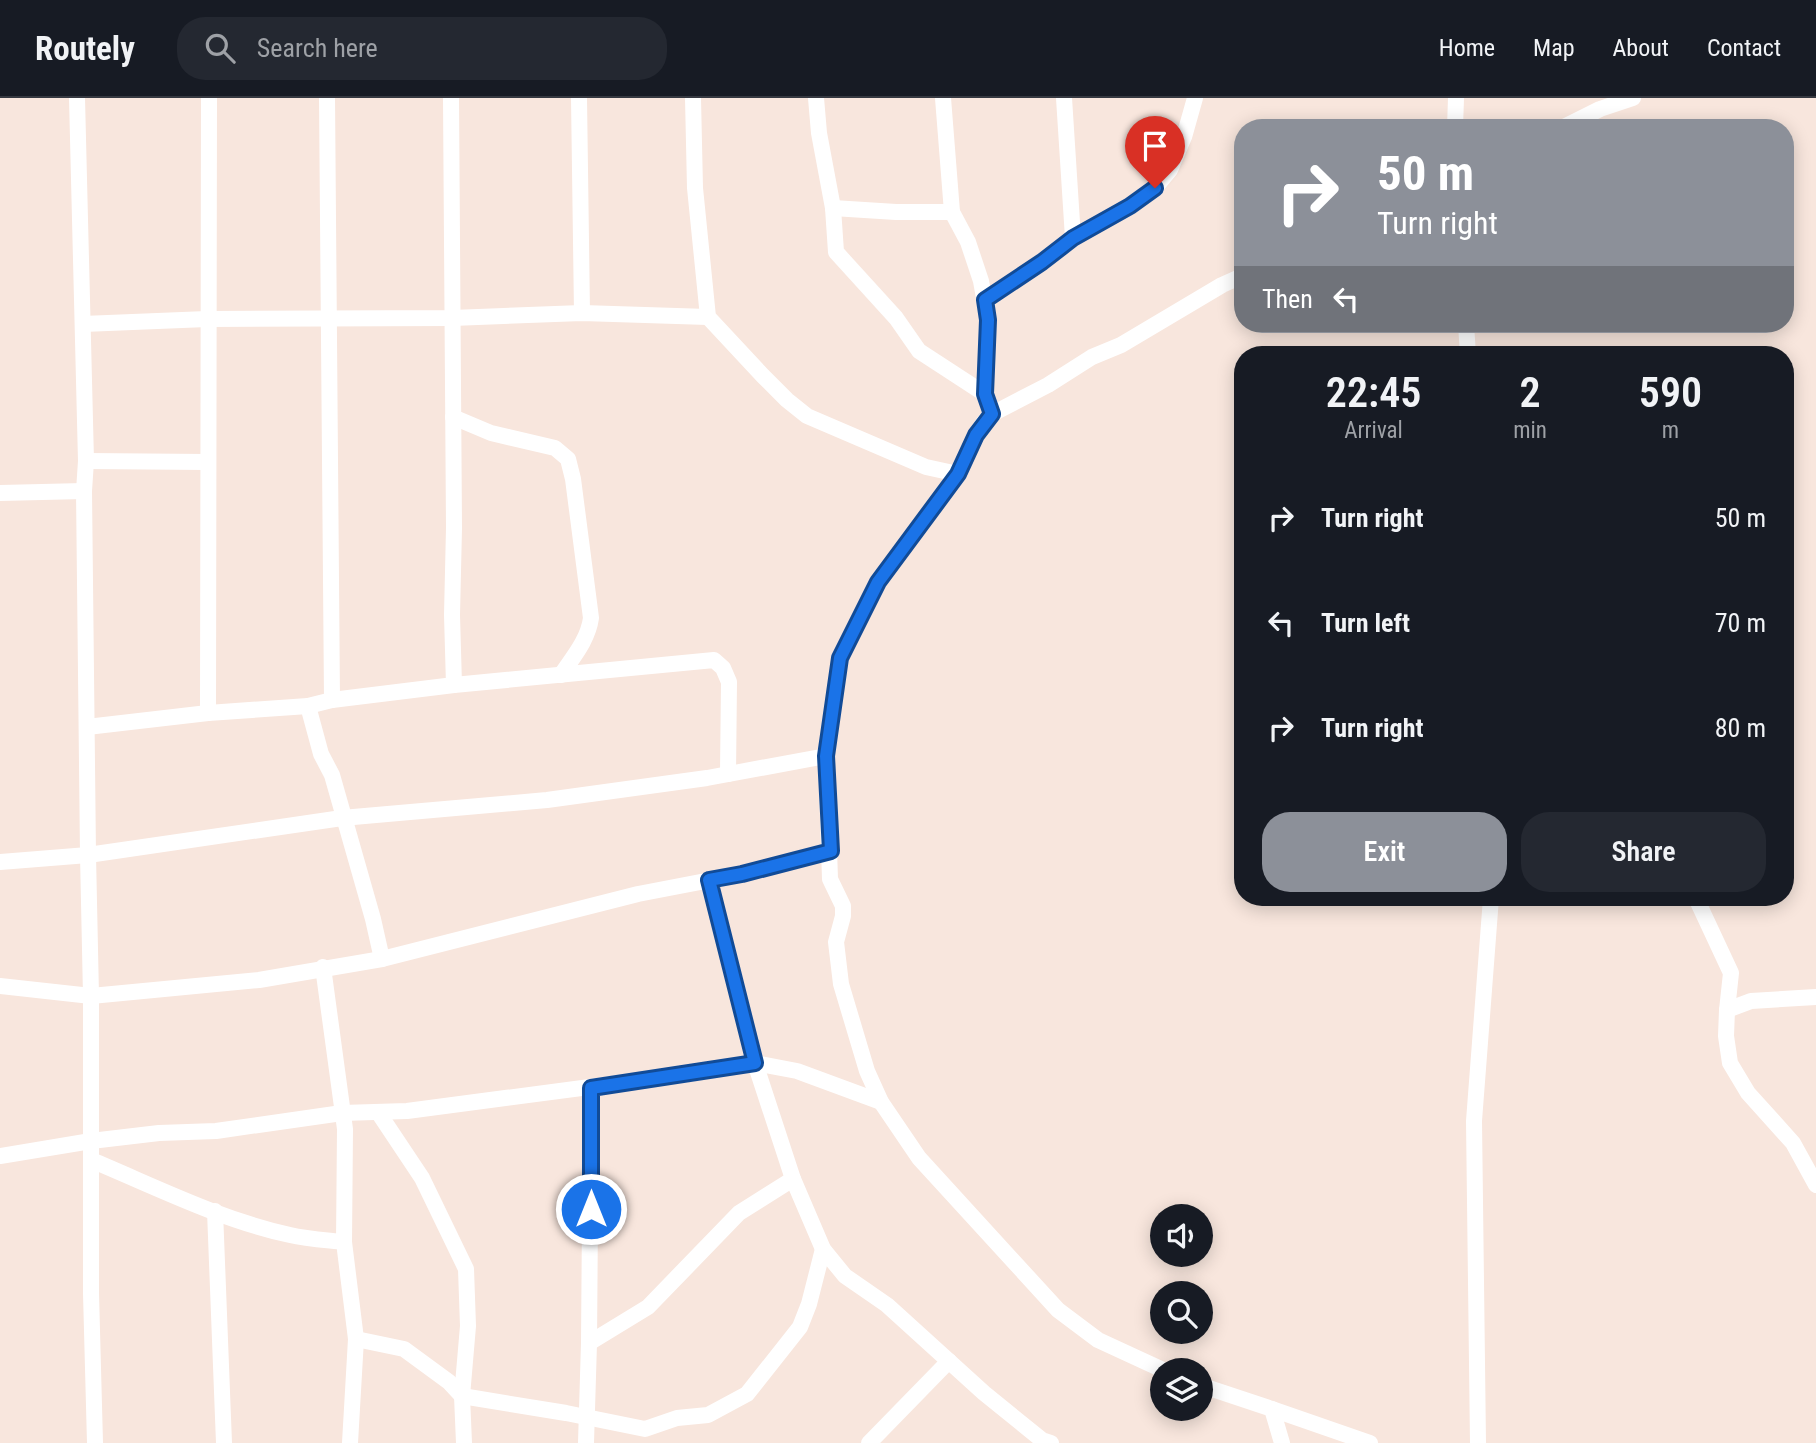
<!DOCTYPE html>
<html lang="en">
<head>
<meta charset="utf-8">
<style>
	:root { --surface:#171b24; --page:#242831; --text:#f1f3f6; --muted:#9ea1a6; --line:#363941; --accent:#8c9099 }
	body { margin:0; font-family:"Roboto Condensed",sans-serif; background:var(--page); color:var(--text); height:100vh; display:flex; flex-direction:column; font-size:26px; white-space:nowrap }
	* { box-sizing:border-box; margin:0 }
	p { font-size:23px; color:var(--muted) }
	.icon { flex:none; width:38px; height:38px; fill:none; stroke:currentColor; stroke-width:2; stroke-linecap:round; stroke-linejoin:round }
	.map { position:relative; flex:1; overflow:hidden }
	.sheet { position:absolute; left:1234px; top:248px; width:560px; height:560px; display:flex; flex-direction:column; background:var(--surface); border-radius:28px; box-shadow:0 4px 18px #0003 }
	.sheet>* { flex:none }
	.guide { position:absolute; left:1234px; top:21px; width:560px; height:214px; border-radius:28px; box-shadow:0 4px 18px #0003; background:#8c9099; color:#fff; overflow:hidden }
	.fabs { position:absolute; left:1150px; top:1106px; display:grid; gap:14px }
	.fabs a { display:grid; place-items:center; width:63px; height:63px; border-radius:50%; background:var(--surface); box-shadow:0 4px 18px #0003; font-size:35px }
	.pin { position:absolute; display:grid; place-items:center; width:60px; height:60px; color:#fff; margin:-72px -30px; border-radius:50% 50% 50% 0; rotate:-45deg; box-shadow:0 0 7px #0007 }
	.pin .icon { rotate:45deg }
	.me { position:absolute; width:77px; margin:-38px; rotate:0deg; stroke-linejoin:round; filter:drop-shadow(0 0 5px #0008) }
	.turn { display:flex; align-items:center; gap:24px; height:147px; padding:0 28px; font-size:32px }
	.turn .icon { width:91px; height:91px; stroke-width:2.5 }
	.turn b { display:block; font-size:49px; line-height:60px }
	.then { display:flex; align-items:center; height:66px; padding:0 28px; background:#0003; gap:14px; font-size:26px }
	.eta { display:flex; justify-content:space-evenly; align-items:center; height:119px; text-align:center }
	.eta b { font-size:42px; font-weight:600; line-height:49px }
	.button { display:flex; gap:14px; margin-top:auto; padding:14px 28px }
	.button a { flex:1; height:80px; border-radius:28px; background:var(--accent); color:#fff; font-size:28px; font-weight:600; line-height:80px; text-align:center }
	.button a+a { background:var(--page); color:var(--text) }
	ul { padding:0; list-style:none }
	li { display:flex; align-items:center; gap:21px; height:105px; padding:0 28px }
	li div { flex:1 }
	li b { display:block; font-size:26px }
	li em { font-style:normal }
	header { display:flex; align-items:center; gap:42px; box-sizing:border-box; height:98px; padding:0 35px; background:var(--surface); border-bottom:2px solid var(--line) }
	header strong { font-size:33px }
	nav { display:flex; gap:38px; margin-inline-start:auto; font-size:24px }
	.search { width:490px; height:63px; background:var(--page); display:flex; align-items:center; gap:18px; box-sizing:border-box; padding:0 24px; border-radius:28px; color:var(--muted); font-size:26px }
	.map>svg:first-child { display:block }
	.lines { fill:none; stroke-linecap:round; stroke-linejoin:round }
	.street { stroke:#fff; stroke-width:16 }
	.route-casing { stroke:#114b97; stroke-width:18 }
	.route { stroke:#1a73e8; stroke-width:12 }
</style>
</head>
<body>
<header>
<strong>Routely</strong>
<div class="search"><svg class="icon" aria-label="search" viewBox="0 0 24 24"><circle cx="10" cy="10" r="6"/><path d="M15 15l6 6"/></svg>Search here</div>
<nav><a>Home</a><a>Map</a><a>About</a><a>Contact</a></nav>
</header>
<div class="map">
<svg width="1816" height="1345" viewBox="0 0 1816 1345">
	<rect width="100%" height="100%" fill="#f8e6dd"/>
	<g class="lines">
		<g class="street">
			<polyline points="77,0 86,363 84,393 88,757 91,898 91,1195 95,1345"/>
			<path d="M327,0C329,201 332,402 332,602"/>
			<polyline points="451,0 454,430 452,517 454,587"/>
			<polyline points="579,0 582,215"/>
			<polyline points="693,0 695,90 708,219 763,278 787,302 807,318 926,369 958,376"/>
			<polyline points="816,0 819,35 833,110 836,154 896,220 919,253 985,296"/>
			<polyline points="943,0 952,114 968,144 981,183 988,222 985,296 987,302"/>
			<polyline points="1064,0 1073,140"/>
			<polyline points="1455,30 1456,0"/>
			<polyline points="1562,30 1600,11 1633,0"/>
			<polyline points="833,110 896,114 952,114"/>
			<polyline points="985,202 1043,164 1073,140 1131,108 1155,90 1170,72 1184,39 1195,0"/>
			<polyline points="83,226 207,221 452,220 582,215 708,219"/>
			<polyline points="1466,226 1468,257"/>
			<path d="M453,319L491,335L555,350L568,361L573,381L591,520C588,542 573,559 561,577"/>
			<polyline points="86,363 207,364"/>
			<polyline points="0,395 84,393"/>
			<polyline points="308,608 321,656 332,677 373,821 382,861"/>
			<polyline points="208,615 209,0"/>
			<polyline points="87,629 208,615 308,608 332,602 454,587 714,562 723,570 729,584 728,676"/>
			<polyline points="0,764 88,757 342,720 547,702 707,680 826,658"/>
			<polyline points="709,782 755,965 793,1081 823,1151 845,1178 887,1207 984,1295 1042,1342 1051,1345"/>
			<polyline points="1696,800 1731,875 1727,912 1751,903 1816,899"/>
			<polyline points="323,869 345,1031 344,1144 356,1241 350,1345"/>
			<polyline points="0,888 91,898 259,882 382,861 638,796 742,776 831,753"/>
			<polyline points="1727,912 1726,938 1730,965 1748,995 1793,1045 1816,1087"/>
			<polyline points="378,1014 422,1080 466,1171 468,1228 462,1298 464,1345"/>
			<polyline points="0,1058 91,1043 159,1035 216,1033 342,1015 407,1013 688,976 755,965 797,973 881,1004"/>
			<path d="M91,1062C156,1089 221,1122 290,1137C307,1141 326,1142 344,1144"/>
			<polyline points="215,1113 224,1345"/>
			<polyline points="356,1241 404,1251 449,1284 462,1298 566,1315 645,1331 677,1320 708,1317 747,1296 800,1229 809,1206 823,1151"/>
			<polyline points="589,1245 591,990"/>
			<polyline points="1163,1272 1098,1242 1058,1212 919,1060 881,1004 867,973 841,886 836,844 843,818 843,808 830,781 826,658 840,560 878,484 958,376 976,336 984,324 992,316 1048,287 1092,259 1121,247 1222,187 1242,178"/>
			<polyline points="1200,1287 1272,1311 1282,1345"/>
			<polyline points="1272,1311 1370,1345"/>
			<polyline points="586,1345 589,1245 648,1209 739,1115 793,1081"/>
			<polyline points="869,1345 949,1263"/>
			<polyline points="1478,1345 1474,1023 1491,800"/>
		</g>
	</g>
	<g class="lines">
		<g class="route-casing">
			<polyline id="route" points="591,1111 591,990 755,965 709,782 742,776 831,753 826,658 840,560 878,484 958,376 976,337 992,316 985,296 988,222 985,202 1042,164 1073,140 1130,108 1155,90"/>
		</g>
		<use href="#route" class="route"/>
	</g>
</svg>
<div class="fabs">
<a><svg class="icon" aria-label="sound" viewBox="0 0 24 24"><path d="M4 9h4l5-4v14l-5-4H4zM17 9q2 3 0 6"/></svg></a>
<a><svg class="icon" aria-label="search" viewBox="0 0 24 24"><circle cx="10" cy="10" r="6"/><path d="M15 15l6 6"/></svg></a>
<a><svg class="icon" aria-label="layers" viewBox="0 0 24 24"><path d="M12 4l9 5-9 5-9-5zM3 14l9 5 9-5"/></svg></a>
</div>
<div class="pin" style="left:1155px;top:90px;background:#d93025"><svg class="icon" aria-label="arrive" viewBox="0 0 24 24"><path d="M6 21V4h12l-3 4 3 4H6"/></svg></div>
<svg class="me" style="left:591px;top:1111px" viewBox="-20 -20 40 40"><circle r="17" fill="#1a73e8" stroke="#fff" stroke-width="3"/><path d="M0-11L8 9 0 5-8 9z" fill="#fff"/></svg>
<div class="guide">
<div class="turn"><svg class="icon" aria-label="right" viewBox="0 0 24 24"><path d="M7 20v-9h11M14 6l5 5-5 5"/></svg><div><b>50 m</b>Turn right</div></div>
<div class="then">Then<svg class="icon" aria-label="left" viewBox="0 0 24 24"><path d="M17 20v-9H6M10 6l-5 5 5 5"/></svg></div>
</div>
<section class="sheet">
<div class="eta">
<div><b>22:45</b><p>Arrival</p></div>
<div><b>2</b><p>min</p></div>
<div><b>590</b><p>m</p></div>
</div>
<ul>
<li><svg class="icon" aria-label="right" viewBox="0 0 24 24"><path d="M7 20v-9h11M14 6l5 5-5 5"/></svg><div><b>Turn right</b></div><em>50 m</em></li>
<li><svg class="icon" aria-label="left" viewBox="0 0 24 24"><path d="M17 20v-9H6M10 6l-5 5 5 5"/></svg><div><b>Turn left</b></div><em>70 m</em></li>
<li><svg class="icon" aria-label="right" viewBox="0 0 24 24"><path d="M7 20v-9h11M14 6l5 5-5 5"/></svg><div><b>Turn right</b></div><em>80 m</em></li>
</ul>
<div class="button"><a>Exit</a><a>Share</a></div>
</section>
</div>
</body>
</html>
